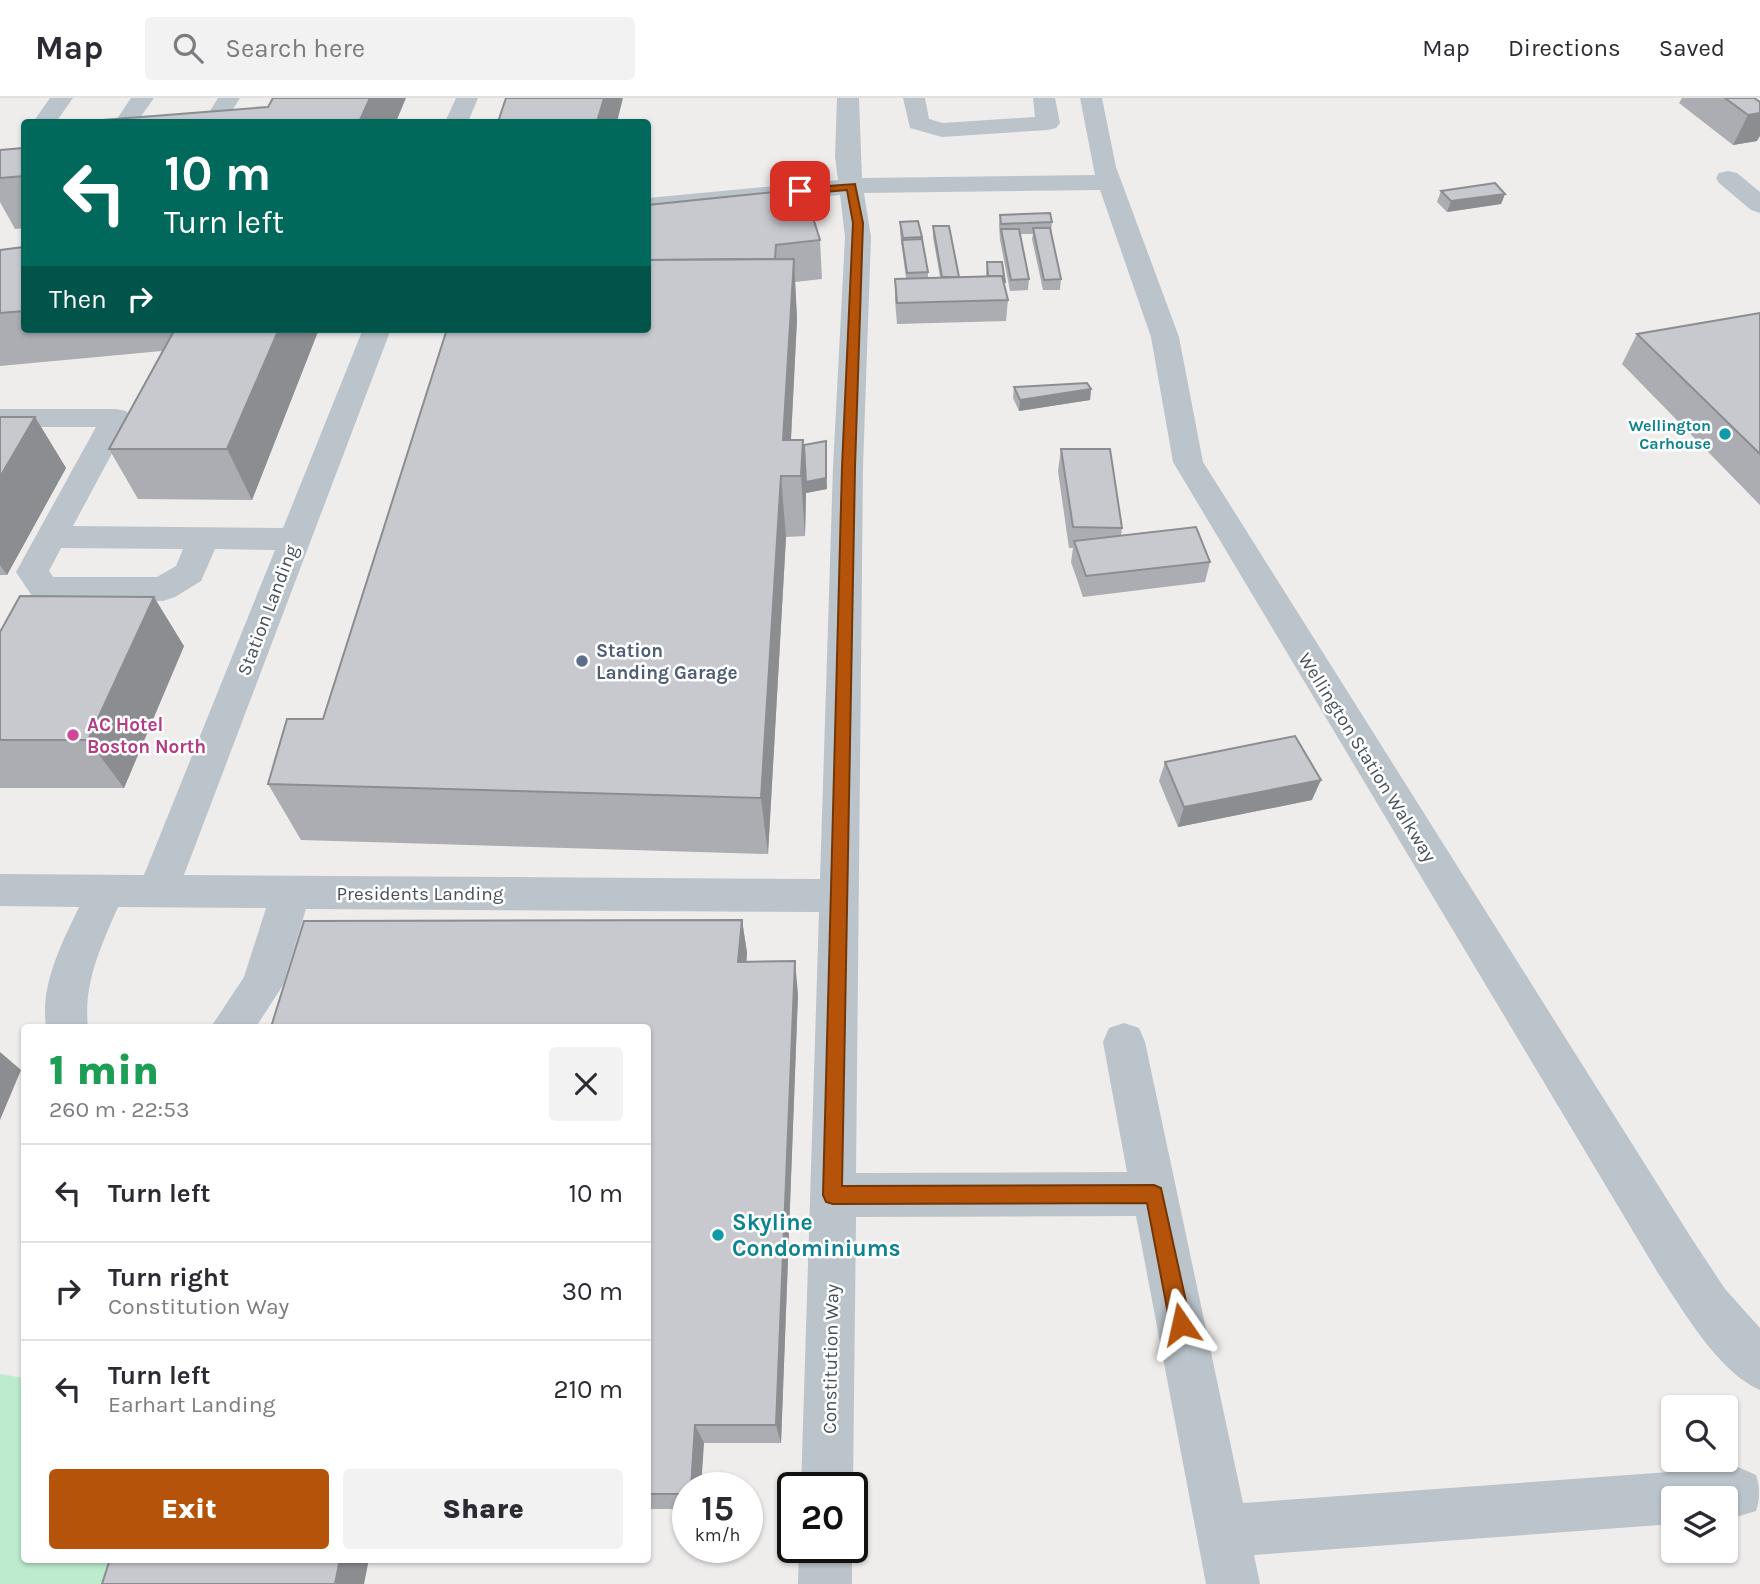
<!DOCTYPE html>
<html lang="en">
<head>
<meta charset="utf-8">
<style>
	:root { --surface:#fff; --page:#f2f2f3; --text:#2b2b33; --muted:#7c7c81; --line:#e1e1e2; --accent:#b45309 }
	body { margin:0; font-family:Karla,sans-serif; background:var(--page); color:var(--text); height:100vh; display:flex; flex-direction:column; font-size:26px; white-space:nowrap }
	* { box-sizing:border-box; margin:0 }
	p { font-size:23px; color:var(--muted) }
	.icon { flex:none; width:38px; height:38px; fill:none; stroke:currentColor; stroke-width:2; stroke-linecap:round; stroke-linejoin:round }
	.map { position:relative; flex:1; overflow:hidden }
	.details { position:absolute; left:21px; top:926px; width:630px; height:539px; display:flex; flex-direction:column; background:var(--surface); border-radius:7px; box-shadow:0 2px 5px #0004 }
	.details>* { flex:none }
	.hud { position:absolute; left:21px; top:21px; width:630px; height:214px; border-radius:7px; box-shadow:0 2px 5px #0004; background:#00695c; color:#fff; overflow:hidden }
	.fabs { position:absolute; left:1661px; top:1297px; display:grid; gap:14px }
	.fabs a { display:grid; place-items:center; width:77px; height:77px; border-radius:7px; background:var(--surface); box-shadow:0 2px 5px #0004; font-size:35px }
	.speed { position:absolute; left:672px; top:1374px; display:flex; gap:14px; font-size:35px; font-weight:700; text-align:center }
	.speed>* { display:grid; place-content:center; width:91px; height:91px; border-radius:50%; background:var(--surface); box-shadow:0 2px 5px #0004; line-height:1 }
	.speed small { font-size:18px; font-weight:400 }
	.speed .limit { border:4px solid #111; border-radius:10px; background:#fff; color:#111 }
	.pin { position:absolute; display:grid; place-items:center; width:60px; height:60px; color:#fff; margin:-30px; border-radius:14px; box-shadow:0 4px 10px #0006 }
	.me { position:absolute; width:77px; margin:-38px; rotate:349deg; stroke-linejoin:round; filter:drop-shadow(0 0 5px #0008) }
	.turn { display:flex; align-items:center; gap:24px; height:147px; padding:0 28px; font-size:32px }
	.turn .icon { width:91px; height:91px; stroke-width:2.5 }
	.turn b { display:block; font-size:49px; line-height:60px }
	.then { display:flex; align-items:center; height:66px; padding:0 28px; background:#0003; gap:14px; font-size:26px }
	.round { display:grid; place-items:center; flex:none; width:74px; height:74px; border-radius:7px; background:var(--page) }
	.headline { display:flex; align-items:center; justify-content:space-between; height:119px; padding:0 28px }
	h1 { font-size:42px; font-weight:800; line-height:52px; color:#1e9e55 }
	.action { display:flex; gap:14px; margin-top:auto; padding:14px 28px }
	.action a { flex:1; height:80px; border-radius:7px; background:var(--accent); color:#fff; font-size:28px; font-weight:800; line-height:80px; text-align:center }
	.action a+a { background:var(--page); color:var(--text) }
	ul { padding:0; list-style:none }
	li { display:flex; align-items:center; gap:21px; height:98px; padding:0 28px; border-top:2px solid var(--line) }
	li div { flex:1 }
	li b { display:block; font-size:26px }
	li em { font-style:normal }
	header { display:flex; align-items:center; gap:42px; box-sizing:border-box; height:98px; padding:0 35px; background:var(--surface); border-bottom:2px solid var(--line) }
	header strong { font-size:33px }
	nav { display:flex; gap:38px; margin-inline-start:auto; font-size:24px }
	.search { width:490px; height:63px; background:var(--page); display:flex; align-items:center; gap:18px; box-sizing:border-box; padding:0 24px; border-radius:7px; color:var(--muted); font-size:26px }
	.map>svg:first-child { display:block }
	.green { fill:#bcebce }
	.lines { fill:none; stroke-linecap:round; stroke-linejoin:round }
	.minor { fill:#bbc4cb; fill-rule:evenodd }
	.wall { fill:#abadb2 }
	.shaded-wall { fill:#8b8d91 }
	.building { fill:#c7c9cf; stroke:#8b8d91; stroke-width:2 }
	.route { fill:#b45309; stroke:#753606; stroke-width:2 }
	.culture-dot { fill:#0f9aa8; stroke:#fff; stroke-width:2.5 }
	.service-dot { fill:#5c6f8a; stroke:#fff; stroke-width:2.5 }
	.hotel-dot { fill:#d1479c; stroke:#fff; stroke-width:2.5 }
	.labels { text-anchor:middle; stroke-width:5; stroke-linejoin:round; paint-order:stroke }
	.far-culture-label { font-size:16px; font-weight:bold; fill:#0d838f; stroke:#fff; text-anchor:end }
	.street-label { font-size:19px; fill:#465058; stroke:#fff }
	.service-label { font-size:19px; font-weight:bold; fill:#4e5e75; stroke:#fff; text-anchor:start }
	.hotel-label { font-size:19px; font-weight:bold; fill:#b23c85; stroke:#fff; text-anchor:start }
	.near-culture-label { font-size:23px; font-weight:bold; fill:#0d838f; stroke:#fff; text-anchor:start }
</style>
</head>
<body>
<header>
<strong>Map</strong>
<div class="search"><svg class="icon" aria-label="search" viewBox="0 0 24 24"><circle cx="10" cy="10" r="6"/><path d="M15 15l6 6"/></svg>Search here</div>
<nav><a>Map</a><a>Directions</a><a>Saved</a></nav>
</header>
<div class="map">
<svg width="1760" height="1486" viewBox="0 0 1760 1486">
	<rect width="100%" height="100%" fill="#efecec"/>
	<polygon class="green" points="0,1276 24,1280 24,1461 148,1461 140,1486 0,1486"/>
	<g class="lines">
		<g class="minor">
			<polygon points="50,0 73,0 56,24 33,24"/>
			<polygon points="131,0 154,0 137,24 115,24"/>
			<polygon points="218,0 240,0 225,24 203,24"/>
			<polygon points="456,0 478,0 468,24 445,24"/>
			<path d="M837,0H859L862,80L1095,77L1080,0H1102L1116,69L1179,239L1203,364L1692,1141L1725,1191L1760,1230V1292C1718,1274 1683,1212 1658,1175L1173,364L1151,239L1100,92L864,95L871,139L863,369L856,1075L1127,1074L1103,944L1109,930L1124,925L1139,930L1145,944L1243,1405L1738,1369L1756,1377C1760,1389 1760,1401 1756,1413L1726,1422V1400H1673V1426L1254,1457L1260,1486H1206L1136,1118L856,1119L853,1390H801L819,814L306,811L283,887L256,929H211L244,879L266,810L118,809C101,848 83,886 88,929H46C40,887 61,847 79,809L0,808V776L144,777L275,452L215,451L201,483L175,499L163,503L44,502L32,498L16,474L96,329H0V311H116L126,313L131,320L73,428L283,430L363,231H391L184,777L820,781L833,369L845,139L840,97L648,115V100L838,82L835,59ZM61,450L183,451L176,468L157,479H53L49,473Z"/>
			<polygon points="903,0 925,0 929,21 943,25 1035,19 1033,0 1055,0 1060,25 1056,30 1048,32 942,39 910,30"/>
			<polygon points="1728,73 1737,75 1760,94 1760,115 1751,112 1719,85 1716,80 1719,75"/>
			<polygon points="799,1449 852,1448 852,1486 798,1486"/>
		</g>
	</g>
	<g class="wall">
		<polygon points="1682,0 1754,0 1757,43 1733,47 1679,5"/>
		<polygon points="24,45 24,130 15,131 0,104 0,52 23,50"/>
		<polygon points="804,91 820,142 822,181 795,184 797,221 791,342 804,347 827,391 806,395 805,438 786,439 768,756 301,742 268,686 323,621"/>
		<polygon points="1441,93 1505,96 1501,106 1447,114 1437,104"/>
		<polygon points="1000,117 1052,124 1051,135 1061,181 1060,192 1043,192 1032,141 1033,136 1020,136 1029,181 1028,192 1010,193 1000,142 999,127"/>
		<polygon points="900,124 922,139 928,174 928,180 940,179 933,139 933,128 959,179 986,178 987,164 1005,184 1005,188 1008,202 1006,223 897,226 895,202 895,181 906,180 900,135"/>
		<polygon points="24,149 24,231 319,231 252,402 138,401 109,351 162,253 0,268 0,152"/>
		<polygon points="1760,215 1760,407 1622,266 1637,236"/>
		<polygon points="1014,289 1091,291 1090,302 1019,313 1013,300"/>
		<polygon points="0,319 35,319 66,370 7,477 0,477"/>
		<polygon points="1061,351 1122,430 1121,438 1210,464 1205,484 1083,499 1071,464 1073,450 1069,450 1058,373"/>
		<polygon points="0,534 184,548 124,690 0,690"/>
		<polygon points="1165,664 1312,702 1178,729 1159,683"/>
		<polygon points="742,822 747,855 746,864 798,896 781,1345 704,1345 688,1390 688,1411 648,1411 648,929"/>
	</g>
	<g class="shaded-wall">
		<polygon points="370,0 406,0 396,24 359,24"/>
		<polygon points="604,0 623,0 617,24 597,24"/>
		<polygon points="1760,15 1760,38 1757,43 1733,47 1748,17"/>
		<polygon points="1505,96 1501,106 1447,114 1451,103"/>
		<polygon points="794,161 797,221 789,378 783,342"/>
		<polygon points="279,231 319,231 252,402 227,351"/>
		<polygon points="1091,291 1090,302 1019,313 1020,302"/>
		<polygon points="35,319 66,370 7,477 0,467 0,379"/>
		<polygon points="803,342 806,384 826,343 827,391 806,395 805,438 801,378"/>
		<polygon points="781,378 786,439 768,756 761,700"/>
		<polygon points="154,499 184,548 124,690 88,642"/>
		<polygon points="1321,682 1312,702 1178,729 1184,709"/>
		<polygon points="742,822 747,855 744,896 738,864"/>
		<polygon points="795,863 798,896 781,1345 776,1327"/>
		<polygon points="0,954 21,972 0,1022"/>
		<polygon points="695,1327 704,1345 701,1390 691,1390"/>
		<polygon points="340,1461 369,1461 364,1486 335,1486"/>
	</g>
	<g class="building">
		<polygon points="273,0 370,0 359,24 77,24 268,9"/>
		<polygon points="506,0 604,0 597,24 498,24"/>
		<polygon points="1725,0 1754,0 1760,4 1760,15 1748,17"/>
		<polygon points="24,45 24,78 0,80 0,52 23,50"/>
		<polygon points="1495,85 1505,96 1451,103 1441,93"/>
		<polygon points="804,91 820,142 776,147 775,161 648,162 648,107"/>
		<polygon points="1050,115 1052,124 1001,126 1000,117"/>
		<polygon points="918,123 922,139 903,140 900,124"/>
		<polygon points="933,128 949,128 959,179 942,179"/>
		<polygon points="1033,130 1050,130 1061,181 1044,182"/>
		<polygon points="1001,131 1019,131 1029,181 1011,182"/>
		<polygon points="922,141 928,174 907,175 902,142"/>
		<polygon points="24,149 24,213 0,215 0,152"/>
		<polygon points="794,161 783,342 803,342 801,378 781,378 761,700 268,686 287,621 323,621 447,231 648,231 648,162"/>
		<polygon points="987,164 1002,164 1005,184 1003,184 1002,178 988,178"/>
		<polygon points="1002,178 1008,202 897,205 895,181"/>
		<polygon points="1760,215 1760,356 1637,236"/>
		<polygon points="175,231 279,231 227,351 109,351"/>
		<polygon points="1087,285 1091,291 1020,302 1014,289"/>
		<polygon points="0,319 35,319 0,379"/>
		<polygon points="826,343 826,380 806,384 804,347"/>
		<polygon points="1061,351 1110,351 1122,430 1073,429"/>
		<polygon points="1196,429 1210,464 1086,478 1074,443"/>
		<polygon points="20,498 154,499 88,642 0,642 0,534"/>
		<polygon points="1295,638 1321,682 1184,709 1165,664"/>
		<polygon points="742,822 738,864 795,863 776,1327 695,1327 691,1390 688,1390 688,1396 648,1396 648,929 271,929 304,823"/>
		<polygon points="110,1461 340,1461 335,1486 102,1486"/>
	</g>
	<polygon class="route" points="855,86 863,125 855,369 842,1088 1154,1087 1161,1090 1191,1226 1188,1233 1181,1236 1173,1233 1170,1226 1147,1105 833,1106 826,1104 823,1097 842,369 853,125 847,92 800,96 795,93 800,90"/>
	<g class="culture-dot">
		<circle cx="1725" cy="336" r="7"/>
		<circle cx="718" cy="1137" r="7"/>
	</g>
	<circle class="service-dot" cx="582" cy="563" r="7"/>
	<circle class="hotel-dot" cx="73" cy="637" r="7"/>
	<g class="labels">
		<g class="far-culture-label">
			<text x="1711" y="333">Wellington<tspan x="1711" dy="18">Carhouse</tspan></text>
		</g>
		<g class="street-label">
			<text transform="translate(267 512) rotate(-69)" y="7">Station Landing</text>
			<text transform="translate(1368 659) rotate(58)" y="7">Wellington Station Walkway</text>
			<text x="420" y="802">Presidents Landing</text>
			<text transform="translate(830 1261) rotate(-89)" y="7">Constitution Way</text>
		</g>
		<g class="service-label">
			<text x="596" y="559">Station<tspan x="596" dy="22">Landing Garage</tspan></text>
		</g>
		<g class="hotel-label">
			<text x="87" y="633">AC Hotel<tspan x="87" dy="22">Boston North</tspan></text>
		</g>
		<g class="near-culture-label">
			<text x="732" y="1132">Skyline<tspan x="732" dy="26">Condominiums</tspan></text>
		</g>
	</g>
</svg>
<div class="fabs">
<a><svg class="icon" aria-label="search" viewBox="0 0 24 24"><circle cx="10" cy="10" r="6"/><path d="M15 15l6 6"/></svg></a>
<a><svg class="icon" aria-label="layers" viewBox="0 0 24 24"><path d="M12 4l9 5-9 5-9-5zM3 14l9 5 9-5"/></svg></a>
</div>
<div class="speed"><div>15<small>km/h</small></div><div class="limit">20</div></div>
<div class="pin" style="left:800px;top:93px;background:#d93025"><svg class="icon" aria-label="arrive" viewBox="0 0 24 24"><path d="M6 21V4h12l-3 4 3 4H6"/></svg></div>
<svg class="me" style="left:1181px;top:1226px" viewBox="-20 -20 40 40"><path d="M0-17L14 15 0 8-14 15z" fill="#b45309" stroke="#fff" stroke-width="4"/></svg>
<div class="hud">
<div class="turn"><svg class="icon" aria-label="left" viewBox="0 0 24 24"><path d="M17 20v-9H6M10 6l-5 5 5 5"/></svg><div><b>10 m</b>Turn left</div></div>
<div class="then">Then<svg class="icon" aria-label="right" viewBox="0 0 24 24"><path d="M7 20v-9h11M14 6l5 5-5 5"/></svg></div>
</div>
<section class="details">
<div class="headline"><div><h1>1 min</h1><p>260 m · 22:53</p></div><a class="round"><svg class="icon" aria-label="close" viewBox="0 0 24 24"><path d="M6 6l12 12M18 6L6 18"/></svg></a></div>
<ul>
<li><svg class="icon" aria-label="left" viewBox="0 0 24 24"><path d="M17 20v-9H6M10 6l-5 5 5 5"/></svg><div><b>Turn left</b></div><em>10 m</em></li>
<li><svg class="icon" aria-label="right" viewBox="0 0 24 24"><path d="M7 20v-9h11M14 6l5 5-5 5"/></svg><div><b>Turn right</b><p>Constitution Way</p></div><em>30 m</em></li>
<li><svg class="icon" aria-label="left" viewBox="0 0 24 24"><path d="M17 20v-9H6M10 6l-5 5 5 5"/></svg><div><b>Turn left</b><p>Earhart Landing</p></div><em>210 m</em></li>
</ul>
<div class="action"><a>Exit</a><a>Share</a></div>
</section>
</div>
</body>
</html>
